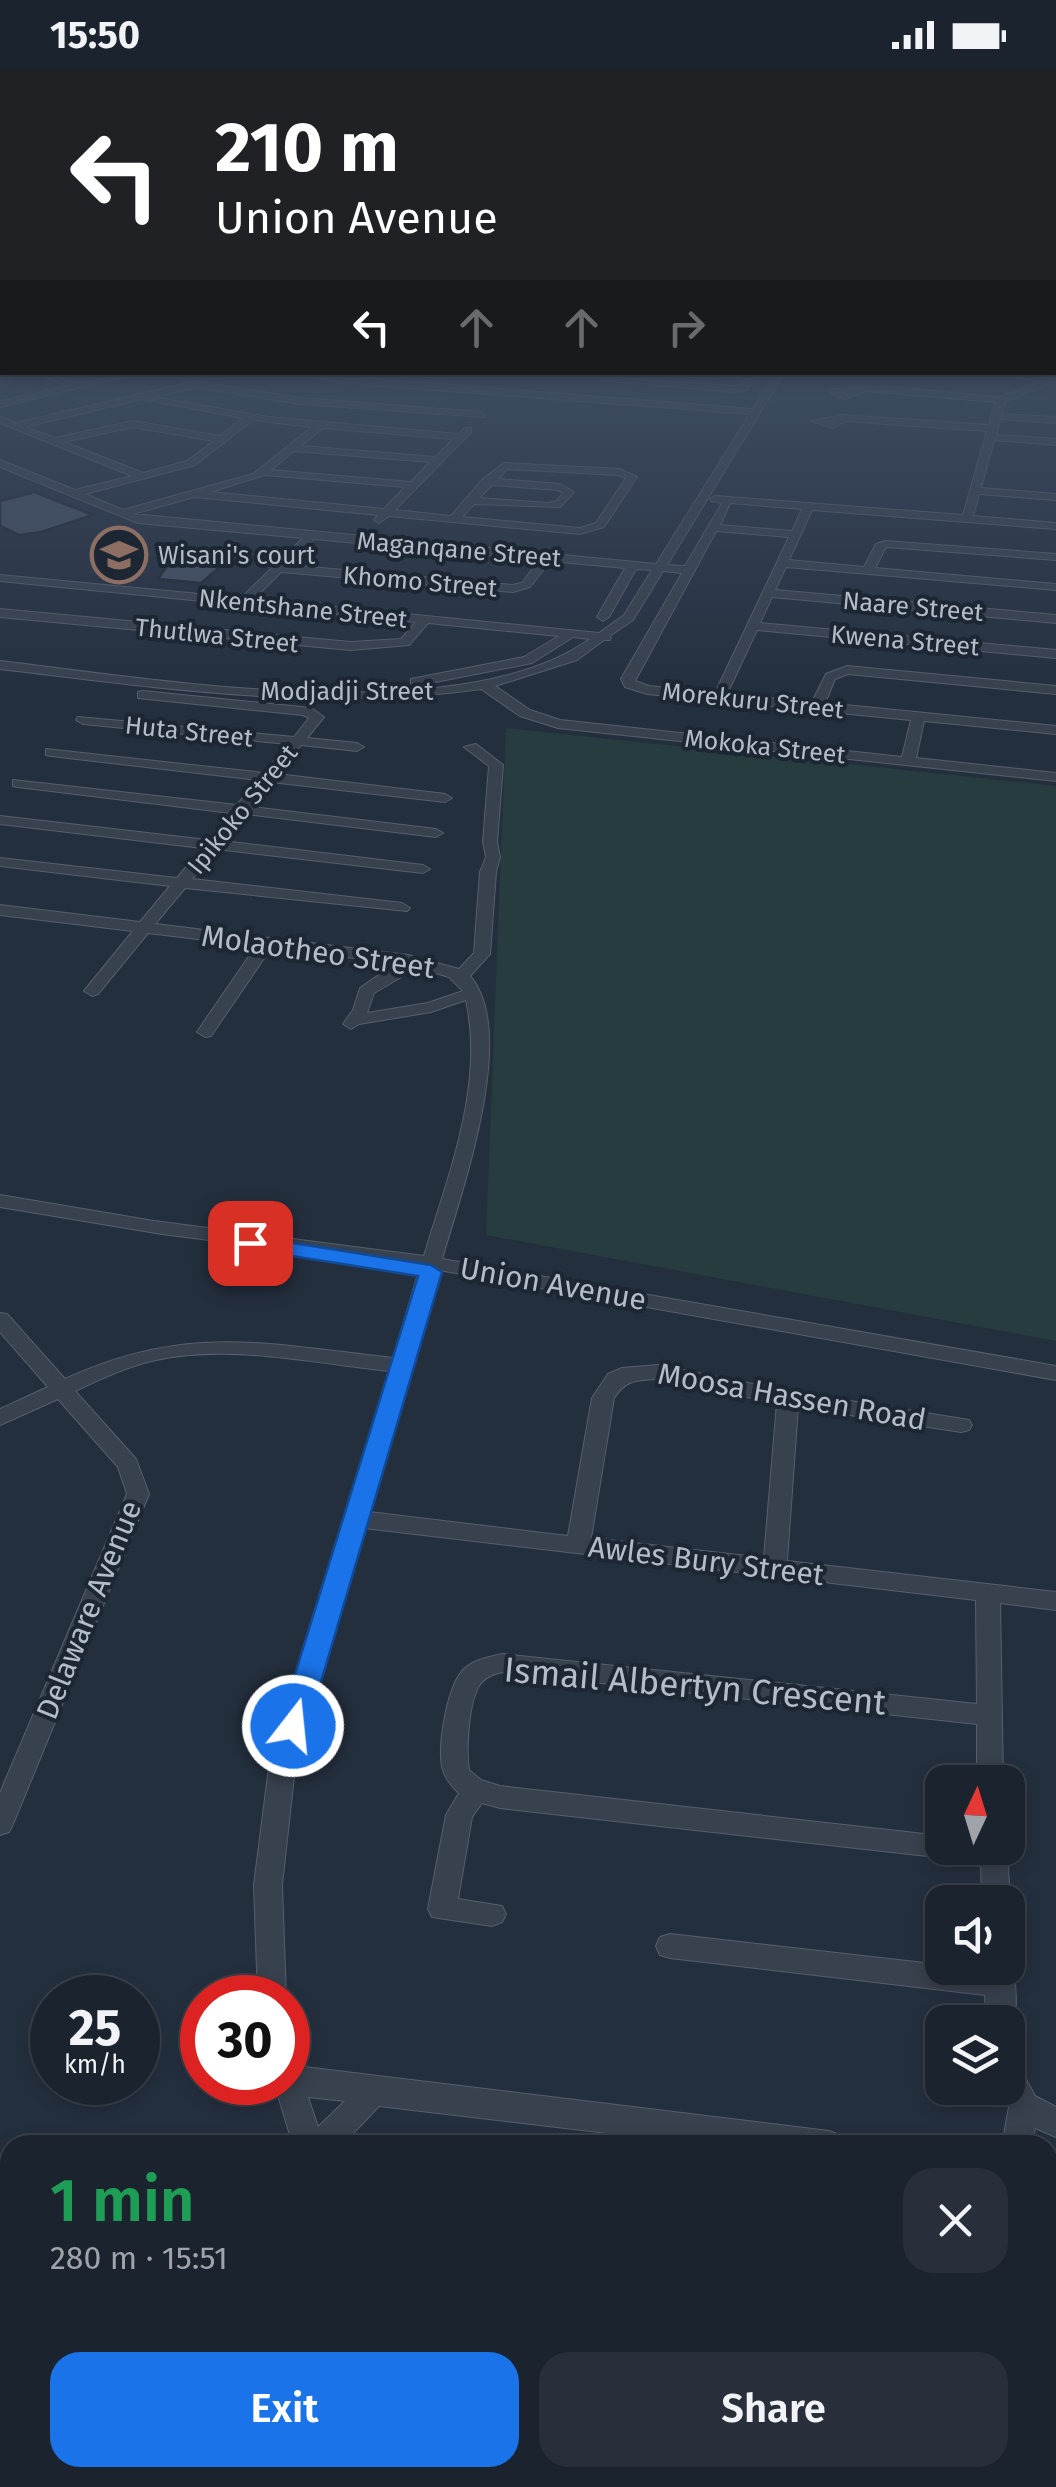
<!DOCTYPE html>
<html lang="en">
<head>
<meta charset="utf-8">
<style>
	:root { --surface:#1b232e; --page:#282f3a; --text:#f1f3f6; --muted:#a0a4aa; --line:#39404a; --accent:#1a73e8 }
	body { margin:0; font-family:"Fira Sans",sans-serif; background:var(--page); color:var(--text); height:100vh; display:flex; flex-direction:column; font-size:38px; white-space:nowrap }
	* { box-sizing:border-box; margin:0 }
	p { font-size:32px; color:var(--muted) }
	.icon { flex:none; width:55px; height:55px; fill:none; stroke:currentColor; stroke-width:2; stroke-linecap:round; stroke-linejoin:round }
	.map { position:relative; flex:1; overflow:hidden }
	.sheet { position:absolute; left:0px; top:2065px; width:1058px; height:352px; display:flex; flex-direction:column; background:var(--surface); border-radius:30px 30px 0 0; box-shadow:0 5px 15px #0003,0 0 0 2px var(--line) }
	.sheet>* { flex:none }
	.banner { position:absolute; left:0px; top:0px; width:1058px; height:305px; box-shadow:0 5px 15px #0003,0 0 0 2px var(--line); background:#202124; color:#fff; overflow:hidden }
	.needle { width:65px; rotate:4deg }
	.tools { position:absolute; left:925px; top:1695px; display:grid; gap:20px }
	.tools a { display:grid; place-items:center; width:100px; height:100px; border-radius:20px; background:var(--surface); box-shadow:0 5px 15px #0003,0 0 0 2px var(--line); font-size:50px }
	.speed { position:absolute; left:30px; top:1905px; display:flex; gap:20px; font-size:50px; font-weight:700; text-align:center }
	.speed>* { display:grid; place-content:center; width:130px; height:130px; border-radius:50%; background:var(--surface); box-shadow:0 5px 15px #0003,0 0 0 2px var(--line); line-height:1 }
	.speed small { font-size:25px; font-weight:400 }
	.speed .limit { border:15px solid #d22; background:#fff; color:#111 }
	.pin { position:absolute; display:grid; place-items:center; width:85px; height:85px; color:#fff; margin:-42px; border-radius:20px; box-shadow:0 5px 15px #0006 }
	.me { position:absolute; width:110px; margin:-55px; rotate:16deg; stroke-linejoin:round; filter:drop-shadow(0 0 8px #0008) }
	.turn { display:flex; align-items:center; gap:35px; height:210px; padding:0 50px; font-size:45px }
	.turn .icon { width:130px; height:130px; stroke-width:2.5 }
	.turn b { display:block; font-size:70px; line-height:85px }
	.lanes { display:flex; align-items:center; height:95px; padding:0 50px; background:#0003; justify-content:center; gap:50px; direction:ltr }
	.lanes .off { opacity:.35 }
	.round { display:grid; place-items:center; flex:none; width:105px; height:105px; border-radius:30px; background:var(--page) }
	.summary { display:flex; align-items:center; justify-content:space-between; height:170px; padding:0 50px }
	h1 { font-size:60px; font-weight:600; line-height:75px; color:#1e9e55 }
	.primary-button { display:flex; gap:20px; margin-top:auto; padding:20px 50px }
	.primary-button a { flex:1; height:115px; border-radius:30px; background:var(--accent); color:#fff; font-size:40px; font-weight:600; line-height:115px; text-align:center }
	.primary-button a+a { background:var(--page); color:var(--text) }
	.status { display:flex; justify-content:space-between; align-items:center; height:70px; padding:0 50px; background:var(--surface); direction:ltr }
	.status svg { height:28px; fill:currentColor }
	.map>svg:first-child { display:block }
	.green { fill:#263c3f }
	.building { fill:#455162; stroke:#1f2835; stroke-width:2.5 }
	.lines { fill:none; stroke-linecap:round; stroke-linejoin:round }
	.minor-casing { stroke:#565f6c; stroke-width:2 }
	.minor { fill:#38414e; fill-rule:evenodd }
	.route { fill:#1a73e8; stroke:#114b97; stroke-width:2.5 }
	.labels { text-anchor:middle; stroke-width:8; stroke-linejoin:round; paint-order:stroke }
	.far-street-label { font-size:25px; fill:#b4bcc9; stroke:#1d2633 }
	.far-poi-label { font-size:25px; fill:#b4bcc9; stroke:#1d2633; text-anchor:start }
	.street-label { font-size:30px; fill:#b4bcc9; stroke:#1d2633 }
	.near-street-label { font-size:35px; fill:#b4bcc9; stroke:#1d2633 }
</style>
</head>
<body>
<div class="status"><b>15:50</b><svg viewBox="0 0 49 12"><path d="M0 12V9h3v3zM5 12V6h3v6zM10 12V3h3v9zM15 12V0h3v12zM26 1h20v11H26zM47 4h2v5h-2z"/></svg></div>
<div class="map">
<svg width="1056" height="2417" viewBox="0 0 1056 2417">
	<rect width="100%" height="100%" fill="#242f3e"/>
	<polygon class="green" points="506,658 1056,716 1056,1271 486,1165"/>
	<g class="building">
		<polygon points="35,422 42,425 93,445 41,462 19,465 0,456 0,431"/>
		<polygon points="226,475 247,475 228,497 221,496 201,513 158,509 178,479 217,482"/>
	</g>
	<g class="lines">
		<g class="minor-casing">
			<g id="minor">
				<polygon points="0,285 2,286 2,292 0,291"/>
				<rect x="1055" y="287" width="1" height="6"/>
				<path d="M35,302C50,302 61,310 76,312C94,315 122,302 143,302L0,337V331L68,316Z"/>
				<path d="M289,302L753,339L776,302H785L667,495L685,496L722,433L711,431L710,429L715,426L963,445L987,361L845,351L833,358L811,351L843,345L989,355L996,332L865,321L845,329L831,323V319L889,317L1000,327L1039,312L991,302L1049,308L1056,305V311L1005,332L1002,344L1056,347V353L1000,349L996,365L1056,369V375L994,370L981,418L1056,424V430L979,424L973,446L1056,453V459L812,440L789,490L864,497L876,474L885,471L1056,484V490L886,477L875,498L1056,514V520L786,497L775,520L1056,545V553L772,527L760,553L1056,580V588L757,560L727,624L812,632L826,604L847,596L1056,616V624L848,604L835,609L825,633L1056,656V664L924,651L916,688L1056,703V711L558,658L520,646L481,619C320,642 160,618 0,599V591C155,609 458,662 590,569L573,567L532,593L415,616L411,615V609L524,587L559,566L428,553L409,575L351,580L0,547V539L351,572L401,569L416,552L0,511V505L241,528L303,468L138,453L0,397V390L75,420L132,406L0,353V347L16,353L196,311L300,328L482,342L485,347L300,334L196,317L154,327L268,347L459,364L465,358H471V362L395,440L451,446L483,409L504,393L620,399L637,407L604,457L580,464L389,446L379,453L374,450L378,445L194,427L133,444L656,494L750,344L344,313ZM142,329L243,348L220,366L133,351L55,368L25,357ZM253,350L312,357L253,404L123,440L85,424L195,395ZM133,357L214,371L187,391L143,403L64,372ZM323,358L453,369L436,387L301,376ZM294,381L430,392L411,412L271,400ZM507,399L618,405L626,408L596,453L580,458L462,447L474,434L560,437L574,422L560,414L498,409ZM265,405L405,417L384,439L210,422ZM492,415L558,420L563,423L557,431L548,433L479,428ZM730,433L802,439L792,461L720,455ZM716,461L789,467L715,623L649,616L635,611ZM314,469L539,490L522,513L512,515L288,495ZM550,491L625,498L597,547L603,551L609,547L636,499L652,500L624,545L599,563L254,529L281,502L513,522L530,517ZM663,501L682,503L621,609L625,617L647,624L911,650L902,687L560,650L530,640L495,616L577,590L604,570H610L611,565L633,550Z"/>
				<polygon points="504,302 537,302 533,305"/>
				<polygon points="749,302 758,302 748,319 735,322 600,310 605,307 735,316 742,315"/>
				<path d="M143,621L311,638L324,647L307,668L357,673L364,677L357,681L301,675L277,704L445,724L452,728L445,732L271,712L251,737L436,759L443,763L436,767L245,744L223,771L423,795L430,799L423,803L216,779L192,809L402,833L410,838L407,841L185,818L155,854L408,885L459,899L474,883L480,802L486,787L483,772L489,696L464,677L476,674L503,695L497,772L500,787L496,802L490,884L470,906C519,963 461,1123 442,1189L1056,1296V1310L439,1200L369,1442L568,1466L592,1328L608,1304L622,1298L658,1295L788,1321L969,1350L972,1355L969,1360L961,1362L798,1337L787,1491L1056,1522V1540L1000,1533L1003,1712H977V1654L502,1602C494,1604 486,1607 481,1613C468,1630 466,1681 469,1700L481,1710L500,1716L942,1766V1778H1007L1010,1832L1008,1837V1832H982L981,1792L500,1738L482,1733L472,1747L458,1829L502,1836L506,1844L502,1852L492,1856L432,1847L428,1839L446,1745L459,1723C451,1716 445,1708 442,1697C438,1674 447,1614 465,1598C475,1589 490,1587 502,1584L977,1634L976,1530L364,1458L295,1697L282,1815L286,1928H258L254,1815L269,1697L389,1301C313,1293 231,1274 156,1290C128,1296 101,1309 75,1321L136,1389L149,1424L13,1754L9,1762L0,1765V1723L127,1424L118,1397L58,1329L0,1355V1339L48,1317L0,1262V1243L7,1244L65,1309C187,1253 266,1274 393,1288L420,1197L162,1164L0,1137V1125L154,1151L424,1186C448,1105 485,1016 466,930L431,942L359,954L351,959L343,954L353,940L360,918L396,893L271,878L211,966L205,967L197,962L256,876L148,863L98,924L92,926L84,921L133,861L0,845V835L140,852L170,816L0,796V788L177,808L202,778L0,754V746L208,770L231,743L18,717L13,716V710L237,735L258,710L51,686L46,685V679L264,703L288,674L83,654L76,650L78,647L294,667L309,648L303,645L138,628V622ZM412,896L449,907L463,921L428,933L367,943L374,923L403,906ZM658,1309L777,1333L764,1488L591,1468L614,1328C626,1310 636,1310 658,1309Z"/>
				<path d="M670,1864L942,1895V1898H1008V1889C1017,1906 1020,1948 1008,1962V1952H986L985,1925L670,1888L660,1885L656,1876L660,1867Z"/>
				<polygon points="1008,1992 1019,1996 1035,2026 1056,2037 1056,2067 1035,2058 1032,2075 1002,2075 1009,2037 998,2018 1008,2018"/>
				<path d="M288,1995L829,2061L840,2065L844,2075H709L379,2036L342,2075H293L274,2012H288ZM308,2027L345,2031L318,2057Z"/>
				<polygon points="1048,2086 1056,2087 1056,2117 1048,2116"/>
				<polygon points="491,2408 528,2408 532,2417 494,2417"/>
			</g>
		</g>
		<use href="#minor" class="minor"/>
	</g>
	<linearGradient id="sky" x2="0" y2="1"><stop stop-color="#141a22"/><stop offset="0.46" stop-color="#3f4d63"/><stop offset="1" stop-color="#3f4d63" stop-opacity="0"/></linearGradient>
	<rect width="1056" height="621" fill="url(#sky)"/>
	<polygon class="route" points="250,1166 431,1195 442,1202 308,1656 303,1664 293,1667 283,1664 279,1656 418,1206 242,1178 239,1173 242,1168"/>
	<defs>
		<g id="school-ring" transform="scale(2.875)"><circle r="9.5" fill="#1d2633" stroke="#8d6e63" stroke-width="1.5"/><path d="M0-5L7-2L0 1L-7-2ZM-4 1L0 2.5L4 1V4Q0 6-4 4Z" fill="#8d6e63"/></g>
	</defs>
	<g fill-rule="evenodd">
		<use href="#school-ring" x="119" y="485"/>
	</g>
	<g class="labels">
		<g class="far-street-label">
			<text transform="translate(459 479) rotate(5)" y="9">Maganqane Street</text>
			<text transform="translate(420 511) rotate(5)" y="9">Khomo Street</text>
			<text transform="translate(913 536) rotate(5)" y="9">Naare Street</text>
			<text transform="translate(303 538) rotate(6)" y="9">Nkentshane Street</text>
			<text transform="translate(217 565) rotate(6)" y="9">Thutlwa Street</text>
			<text transform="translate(905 570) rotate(5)" y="9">Kwena Street</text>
			<text x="347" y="630">Modjadji Street</text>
			<text transform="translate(753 630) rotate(6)" y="9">Morekuru Street</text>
			<text transform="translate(189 661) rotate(6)" y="9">Huta Street</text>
			<text transform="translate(765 676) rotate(6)" y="9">Mokoka Street</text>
			<text transform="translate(242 739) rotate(-51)" y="9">Ipikoko Street</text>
		</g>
		<g class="far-poi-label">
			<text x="158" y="494">Wisani's court</text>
		</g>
		<g class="street-label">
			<text transform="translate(318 882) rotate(8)" y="10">Molaotheo Street</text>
			<text transform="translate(553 1214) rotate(10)" y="10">Union Avenue</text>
			<text transform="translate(792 1327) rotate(10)" y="10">Moosa Hassen Road</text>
			<text transform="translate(706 1491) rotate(7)" y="10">Awles Bury Street</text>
			<text transform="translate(89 1540) rotate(-68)" y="10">Delaware Avenue</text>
		</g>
		<g class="near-street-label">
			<text transform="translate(695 1616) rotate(5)" y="12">Ismail Albertyn Crescent</text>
		</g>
	</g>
</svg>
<div class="tools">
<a><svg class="needle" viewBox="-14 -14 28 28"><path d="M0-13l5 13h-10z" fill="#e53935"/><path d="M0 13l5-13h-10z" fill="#a0a4aa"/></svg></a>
<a><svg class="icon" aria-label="sound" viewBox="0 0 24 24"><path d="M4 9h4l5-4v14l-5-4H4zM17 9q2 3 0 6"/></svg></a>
<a><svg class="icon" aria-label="layers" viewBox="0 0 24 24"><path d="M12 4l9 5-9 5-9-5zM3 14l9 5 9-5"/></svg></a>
</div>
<div class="speed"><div>25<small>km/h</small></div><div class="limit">30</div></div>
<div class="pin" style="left:250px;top:1173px;background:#d93025"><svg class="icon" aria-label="arrive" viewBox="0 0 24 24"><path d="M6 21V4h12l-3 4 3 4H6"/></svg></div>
<svg class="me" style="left:293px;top:1656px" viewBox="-20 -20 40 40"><circle r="17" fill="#1a73e8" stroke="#fff" stroke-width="3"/><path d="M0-11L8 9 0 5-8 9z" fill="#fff"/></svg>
<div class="banner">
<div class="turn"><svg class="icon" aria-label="left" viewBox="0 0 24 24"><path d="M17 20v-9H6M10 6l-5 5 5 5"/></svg><div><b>210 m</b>Union Avenue</div></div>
<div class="lanes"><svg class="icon" aria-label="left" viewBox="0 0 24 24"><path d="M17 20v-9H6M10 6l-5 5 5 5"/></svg><svg class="icon off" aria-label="ahead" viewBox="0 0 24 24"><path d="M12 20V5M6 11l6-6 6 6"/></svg><svg class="icon off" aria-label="ahead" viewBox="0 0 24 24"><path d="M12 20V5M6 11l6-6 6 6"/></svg><svg class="icon off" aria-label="right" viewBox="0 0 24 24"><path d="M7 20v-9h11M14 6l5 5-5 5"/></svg></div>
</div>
<section class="sheet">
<div class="summary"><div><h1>1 min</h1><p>280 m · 15:51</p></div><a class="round"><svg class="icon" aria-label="close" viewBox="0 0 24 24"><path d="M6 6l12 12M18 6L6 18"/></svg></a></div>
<div class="primary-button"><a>Exit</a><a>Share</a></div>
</section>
</div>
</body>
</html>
